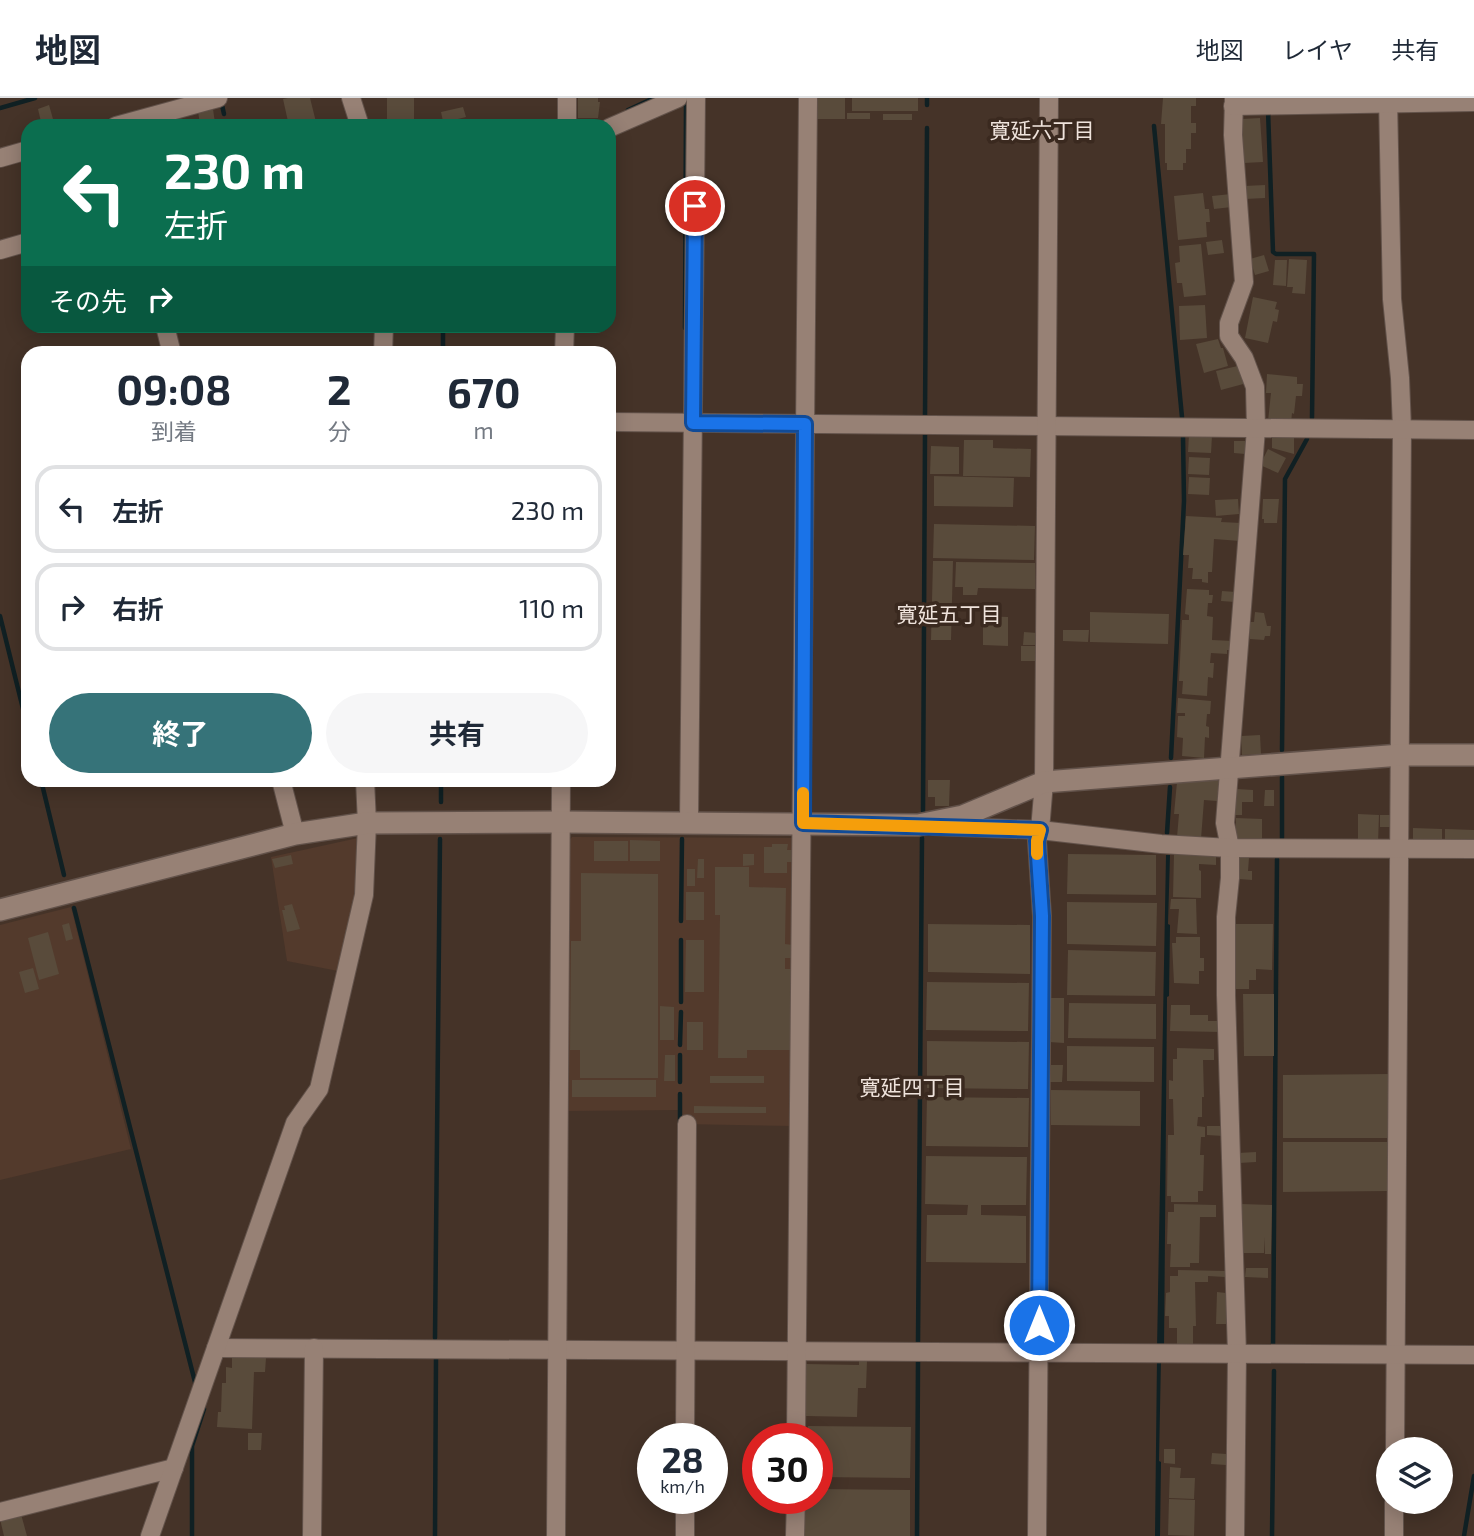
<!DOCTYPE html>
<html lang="ja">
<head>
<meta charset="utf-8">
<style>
	:root { --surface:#fff; --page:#f6f6f7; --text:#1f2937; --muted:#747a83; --line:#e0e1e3; --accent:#367379 }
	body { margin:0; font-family:"Exo 2","Noto Sans JP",sans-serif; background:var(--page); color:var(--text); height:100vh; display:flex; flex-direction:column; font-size:26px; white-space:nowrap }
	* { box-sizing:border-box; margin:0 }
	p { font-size:23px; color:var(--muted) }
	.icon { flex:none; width:38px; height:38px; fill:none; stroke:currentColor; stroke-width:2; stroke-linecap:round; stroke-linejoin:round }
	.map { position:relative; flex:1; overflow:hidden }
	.sheet { position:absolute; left:21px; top:248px; width:595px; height:441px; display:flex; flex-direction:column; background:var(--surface); border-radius:21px; box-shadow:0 4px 18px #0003 }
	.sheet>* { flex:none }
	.hud { position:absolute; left:21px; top:21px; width:595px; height:214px; border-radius:21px; box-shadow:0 4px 18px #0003; background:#0b6e4f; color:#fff; overflow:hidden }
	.buttons { position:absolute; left:1376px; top:1339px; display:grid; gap:14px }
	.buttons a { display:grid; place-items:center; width:77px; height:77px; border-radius:50%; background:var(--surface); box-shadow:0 4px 18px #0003; font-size:35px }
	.speed { position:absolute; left:637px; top:1325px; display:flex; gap:14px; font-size:35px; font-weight:700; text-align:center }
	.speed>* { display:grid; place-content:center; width:91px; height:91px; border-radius:50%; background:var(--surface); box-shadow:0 4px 18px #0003; line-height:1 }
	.speed small { font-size:18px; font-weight:400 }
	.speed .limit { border:10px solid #d22; background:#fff; color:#111 }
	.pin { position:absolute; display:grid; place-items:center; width:60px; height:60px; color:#fff; margin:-30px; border:4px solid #fff; border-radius:50%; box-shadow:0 2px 7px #0007 }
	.me { position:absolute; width:77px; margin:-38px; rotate:0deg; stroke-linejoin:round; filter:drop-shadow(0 0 5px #0008) }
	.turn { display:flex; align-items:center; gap:24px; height:147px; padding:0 28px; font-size:32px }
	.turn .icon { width:91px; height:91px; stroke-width:2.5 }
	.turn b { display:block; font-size:49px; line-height:60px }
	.then { display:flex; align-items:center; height:66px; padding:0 28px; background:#0003; gap:14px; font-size:26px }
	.eta { display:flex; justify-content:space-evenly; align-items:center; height:119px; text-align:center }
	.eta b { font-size:42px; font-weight:700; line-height:49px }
	.action { display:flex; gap:14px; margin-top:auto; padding:14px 28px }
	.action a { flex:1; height:80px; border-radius:42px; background:var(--accent); color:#fff; font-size:28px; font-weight:700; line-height:80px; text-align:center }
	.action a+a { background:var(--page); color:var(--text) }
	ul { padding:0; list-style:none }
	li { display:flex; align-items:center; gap:21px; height:88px; margin:0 14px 10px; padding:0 14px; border:4px solid var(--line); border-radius:21px }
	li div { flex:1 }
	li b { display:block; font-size:26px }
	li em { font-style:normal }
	header { display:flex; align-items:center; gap:42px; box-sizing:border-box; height:98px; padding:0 35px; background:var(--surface); border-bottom:2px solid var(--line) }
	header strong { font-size:33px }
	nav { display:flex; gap:38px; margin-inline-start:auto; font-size:24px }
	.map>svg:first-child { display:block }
	.built { fill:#533a2c }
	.water { fill:#102023 }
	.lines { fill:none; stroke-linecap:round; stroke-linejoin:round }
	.stream { stroke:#102023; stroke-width:4.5 }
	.building { fill:#594b3b }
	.minor-casing { stroke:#62524a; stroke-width:20 }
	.tertiary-casing { stroke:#62524a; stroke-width:24 }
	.minor { stroke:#978175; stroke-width:18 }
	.tertiary { stroke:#978175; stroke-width:21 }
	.route-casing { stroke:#114b97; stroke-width:18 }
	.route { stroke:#1a73e8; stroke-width:12 }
	.slow { stroke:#f59e0b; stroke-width:12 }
	.labels { text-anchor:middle; stroke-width:7; stroke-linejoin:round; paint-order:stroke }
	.neighbourhood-label { font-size:21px; fill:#efe3dc; stroke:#3a291f }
</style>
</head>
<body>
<header>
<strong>地図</strong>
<nav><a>地図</a><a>レイヤ</a><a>共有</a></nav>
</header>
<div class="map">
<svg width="1474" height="1438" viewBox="0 0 1474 1438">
	<rect width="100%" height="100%" fill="#453328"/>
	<g class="built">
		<polygon points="572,739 796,740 793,1028 681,1026 681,1012 565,1013 568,744"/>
		<polygon points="358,740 363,744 359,796 338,873 287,863 271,759"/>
		<polygon points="71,809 131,1051 0,1082 0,827"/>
	</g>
	<g class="water">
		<polygon points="1166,757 1170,757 1168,826 1170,827 1169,898 1167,899 1164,1251 1157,1251"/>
		<polygon points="1157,1260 1161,1260 1159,1363 1161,1364 1160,1438 1155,1438"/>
	</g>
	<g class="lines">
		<g class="stream">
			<polyline points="927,0 927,7"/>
			<polyline points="222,7 224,16"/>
			<polyline points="0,10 35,0"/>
			<polyline points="628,12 654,0"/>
			<polyline points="1268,12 1273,154 1276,156 1314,156 1312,320"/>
			<polyline points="1154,28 1182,319"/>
			<polyline points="685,230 686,5"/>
			<polyline points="443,256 443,228"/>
			<polyline points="925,318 927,30"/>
			<polyline points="0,518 28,631"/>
			<polyline points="1282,652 1285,381 1307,341"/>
			<polyline points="1171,660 1184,403 1183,338"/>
			<polyline points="41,682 64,777"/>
			<polyline points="441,704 441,682"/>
			<polyline points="923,713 925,336"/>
			<polyline points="1167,735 1170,689"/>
			<polyline points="1282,740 1282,679"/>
			<polyline points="74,810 196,1288"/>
			<polyline points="681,823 682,741"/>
			<polyline points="681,904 681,842"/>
			<polyline points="680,947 681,914"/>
			<polyline points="680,984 680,957"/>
			<polyline points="680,1025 680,996"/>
			<polyline points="435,1240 440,741"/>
			<polyline points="918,1244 922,740"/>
			<polyline points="1273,1251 1277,761"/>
			<polyline points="192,1438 192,1348 204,1311"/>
			<polyline points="435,1438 436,1260"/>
			<polyline points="917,1438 918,1264"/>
			<polyline points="1272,1438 1274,1273"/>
			<polyline points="1464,1438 1474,1378"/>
		</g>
	</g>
	<g class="building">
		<polygon points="288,0 310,0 317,28 289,28 283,1"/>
		<rect x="387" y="0" width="27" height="28"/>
		<polygon points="578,0 598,0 598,4 600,4 598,20 578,20"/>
		<rect x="817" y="0" width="28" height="21"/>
		<rect x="852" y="0" width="66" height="13"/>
		<polygon points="1163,0 1196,0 1196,8 1191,8 1191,25 1196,25 1196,35 1191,35 1191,51 1186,51 1186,65 1183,65 1183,72 1167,72 1167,65 1165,65 1165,26 1161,26"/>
		<polygon points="49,7 55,28 42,28 38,11"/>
		<polygon points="463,9 466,19 454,22 455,26 444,28 441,14"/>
		<polygon points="213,11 215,25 200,27 198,13"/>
		<rect x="847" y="15" width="23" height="6"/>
		<rect x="883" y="16" width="29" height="6"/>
		<polygon points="1260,20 1263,64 1244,65 1242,21"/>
		<polygon points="1265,87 1265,100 1245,101 1244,88"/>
		<polygon points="1203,95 1205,111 1209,111 1210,124 1206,124 1207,139 1178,142 1174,98"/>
		<polygon points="1231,96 1232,109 1214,111 1212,98"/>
		<polygon points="1222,142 1224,155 1208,157 1206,144"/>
		<polygon points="1201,146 1206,197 1184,199 1182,185 1177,185 1175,165 1180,164 1179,148"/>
		<polygon points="1264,157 1269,173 1255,177 1250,161"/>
		<polygon points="1289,161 1307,162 1305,196 1292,195 1293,189 1287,189"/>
		<polygon points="1275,162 1287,162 1286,188 1273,187"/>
		<polygon points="1253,199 1277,204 1275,211 1279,212 1277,224 1273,223 1268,245 1245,240"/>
		<polygon points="1205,207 1207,240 1180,242 1179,208"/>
		<polygon points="1218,241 1221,250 1223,250 1228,268 1204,275 1196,246"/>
		<polygon points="1242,267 1247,285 1221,292 1216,273"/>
		<polygon points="1267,276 1297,279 1297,286 1303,286 1302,298 1296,298 1294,316 1292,315 1291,325 1268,323 1271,295 1266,295"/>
		<polygon points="1189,337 1212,338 1211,355 1188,354"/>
		<polygon points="1272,339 1294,339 1294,356 1272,350"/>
		<polygon points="964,342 993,342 993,350 1031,351 1030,379 963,378"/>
		<polygon points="1234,343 1246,343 1245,356 1234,355"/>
		<polygon points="931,348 959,349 959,376 930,376"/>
		<polygon points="1268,351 1286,360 1278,375 1260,367"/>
		<polygon points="1189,359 1210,360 1209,377 1188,376"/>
		<polygon points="934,378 1014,380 1013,409 934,408"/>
		<polygon points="1189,379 1210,380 1209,397 1188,396"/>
		<polygon points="1238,401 1239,416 1216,418 1215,402"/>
		<polygon points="1263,401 1279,401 1277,425 1264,425 1264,421 1262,421"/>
		<polygon points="1186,418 1222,420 1221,424 1241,425 1240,443 1214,441 1212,474 1208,474 1208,485 1202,484 1202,481 1192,481 1193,470 1188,470 1189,457 1183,457"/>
		<polygon points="934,426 1035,428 1034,462 933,460"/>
		<polygon points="933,463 953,463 951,542 931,542"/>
		<polygon points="956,464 1035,465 1035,491 978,490 977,497 963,497 963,489 955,489"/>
		<polygon points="1187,491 1209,492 1209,497 1213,497 1212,505 1208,505 1207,518 1213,519 1212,542 1233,543 1232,552 1227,552 1227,556 1211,555 1210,565 1214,565 1213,580 1208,579 1207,598 1182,596 1183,583 1179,583 1182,522 1189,522 1189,517 1185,516"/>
		<polygon points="1222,493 1236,494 1235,504 1221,503"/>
		<polygon points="1090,514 1169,516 1168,546 1090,544"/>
		<polygon points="1255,514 1264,515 1267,528 1271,528 1270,538 1265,538 1264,542 1250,541 1249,524 1254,524"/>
		<polygon points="983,518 1008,519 1008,548 983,547"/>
		<polygon points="1063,532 1089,532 1088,544 1063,543"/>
		<polygon points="1024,534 1037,535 1037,547 1023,547"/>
		<rect x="1021" y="548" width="16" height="15"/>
		<polygon points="1178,600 1211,603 1210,616 1207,616 1206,628 1209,629 1209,640 1205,639 1204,660 1182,658 1183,640 1177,639 1178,618 1185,618 1185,615 1177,615"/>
		<polygon points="1260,637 1261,656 1242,657 1241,638"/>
		<polygon points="928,682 950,682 949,708 935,708 935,699 928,699"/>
		<polygon points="1208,682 1222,683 1220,694 1218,694 1217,703 1204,702 1201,741 1177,739 1179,716 1174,716 1177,684"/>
		<polygon points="1237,691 1253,692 1253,704 1242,704 1242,717 1234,717"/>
		<polygon points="1265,692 1274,692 1274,708 1264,708"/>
		<polygon points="1358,716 1379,717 1378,745 1358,744"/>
		<rect x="1380" y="717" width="11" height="12"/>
		<polygon points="1236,720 1262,721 1262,743 1236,742"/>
		<polygon points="1413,730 1442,731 1442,746 1413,745"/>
		<polygon points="1445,731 1474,732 1474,746 1445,745"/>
		<polygon points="630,742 660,743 660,763 630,763"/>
		<rect x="594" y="743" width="34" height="20"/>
		<polygon points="772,746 788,746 787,752 792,752 792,764 787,764 787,775 764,775 764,749 772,749"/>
		<polygon points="743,756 754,756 754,767 743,768"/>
		<polygon points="1068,756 1156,757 1156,797 1067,796"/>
		<polygon points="1174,756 1216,757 1216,767 1199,766 1199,772 1201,773 1201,800 1173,799"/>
		<polygon points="291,757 293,766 275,770 272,761"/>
		<polygon points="1237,759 1249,760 1248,773 1252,773 1252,782 1239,781"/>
		<polygon points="698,761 704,761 704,780 697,780"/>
		<polygon points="715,769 749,769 749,789 786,790 785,846 793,847 793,860 785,860 785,871 792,871 792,952 747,952 747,960 718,960 720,817 715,817"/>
		<rect x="687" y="771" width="8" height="17"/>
		<polygon points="581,775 658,776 658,980 580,980 580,952 570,952 571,843 581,843"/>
		<rect x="686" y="794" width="18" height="28"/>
		<polygon points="1171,801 1196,801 1197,836 1177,835 1179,811 1170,811"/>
		<polygon points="1067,804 1157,805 1156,848 1067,846"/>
		<polygon points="292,806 300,831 287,834 282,812 285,812 284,808"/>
		<polygon points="69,825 73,841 66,843 62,827"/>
		<polygon points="928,826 1030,827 1030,876 928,874"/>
		<polygon points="1234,826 1273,826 1272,872 1256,871 1256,882 1249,882 1249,891 1233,891"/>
		<polygon points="48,834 59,876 39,882 28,840"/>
		<polygon points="1176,839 1200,839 1200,860 1204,860 1204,873 1199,873 1199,886 1174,885 1172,845 1176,845"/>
		<polygon points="686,842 704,842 704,894 685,894"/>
		<polygon points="1068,852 1156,854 1155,898 1067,897"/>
		<polygon points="33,870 39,891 25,895 19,874"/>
		<polygon points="927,884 1029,885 1028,933 926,932"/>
		<polygon points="1243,896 1274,896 1274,958 1244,958"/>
		<polygon points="1050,900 1064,900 1064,945 1049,944"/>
		<polygon points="1069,905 1156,906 1156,941 1068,940"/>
		<polygon points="1171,907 1190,907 1190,917 1208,917 1208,923 1221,923 1221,934 1170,933"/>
		<polygon points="660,908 674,909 674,942 660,942"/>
		<rect x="687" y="924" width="16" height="28"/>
		<polygon points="927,943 1029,944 1028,991 927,990"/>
		<polygon points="1067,948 1154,949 1154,984 1067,983"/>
		<polygon points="1177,950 1214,951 1214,962 1203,962 1204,999 1202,999 1202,1019 1198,1019 1197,1028 1205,1029 1205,1039 1201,1039 1200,1057 1204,1057 1203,1093 1198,1093 1198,1104 1171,1104 1171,1098 1167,1098 1168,1037 1174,1037 1173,1001 1169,1001 1169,982 1173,983 1173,961 1177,961"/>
		<polygon points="665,957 675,957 675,983 664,983"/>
		<polygon points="1051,967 1063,967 1062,984 1050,984"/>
		<polygon points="1389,976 1389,1040 1283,1040 1283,977"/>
		<rect x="710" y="978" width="54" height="7"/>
		<rect x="572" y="982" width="84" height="17"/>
		<polygon points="1051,992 1140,993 1140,1028 1051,1027"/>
		<polygon points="927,999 1029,1000 1028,1049 926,1048"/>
		<polygon points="694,1008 766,1009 766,1015 694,1015"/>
		<polygon points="1207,1028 1223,1028 1223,1038 1207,1037"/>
		<polygon points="1283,1044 1389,1044 1389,1093 1283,1094"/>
		<polygon points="1256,1054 1256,1064 1239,1065 1238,1055"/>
		<polygon points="926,1058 1027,1059 1026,1107 981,1107 981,1117 1026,1118 1026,1165 926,1164 927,1117 967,1117 968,1107 925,1106"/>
		<polygon points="1174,1106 1216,1107 1216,1119 1200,1119 1199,1165 1190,1165 1190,1169 1170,1169 1171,1146 1167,1146 1168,1114 1174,1114"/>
		<polygon points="1241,1106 1272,1107 1271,1156 1265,1156 1265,1139 1264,1155 1243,1155"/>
		<polygon points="1246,1170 1268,1170 1268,1180 1245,1179"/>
		<polygon points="1178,1172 1226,1173 1225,1179 1208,1178 1208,1184 1195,1184 1196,1228 1193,1228 1193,1246 1177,1246 1177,1230 1169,1230 1169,1218 1165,1218 1166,1195 1170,1194 1170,1178 1178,1178"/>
		<polygon points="1217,1194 1226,1195 1228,1215 1226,1215 1226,1226 1216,1226"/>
		<polygon points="232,1259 266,1260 265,1274 254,1274 252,1331 217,1329 218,1314 221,1314 222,1285 226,1285 226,1269 232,1270"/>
		<polygon points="859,1263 867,1263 866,1290 858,1290 857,1319 806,1318 806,1266 859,1267"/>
		<polygon points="808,1328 911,1329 910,1380 817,1379 817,1340 808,1340"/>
		<polygon points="248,1335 262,1335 261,1352 248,1352"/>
		<polygon points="1164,1351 1175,1351 1175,1366 1164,1365"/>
		<polygon points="1212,1355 1226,1356 1226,1367 1211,1366"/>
		<polygon points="1170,1369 1181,1370 1180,1380 1195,1380 1194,1401 1169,1400"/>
		<polygon points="817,1391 910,1392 910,1438 804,1438 804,1400 817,1400"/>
		<polygon points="1169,1401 1195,1402 1194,1438 1168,1437"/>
		<polygon points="21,1416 27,1438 4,1438 0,1421"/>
	</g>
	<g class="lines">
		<g class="minor-casing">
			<g id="minor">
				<polyline points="351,0 360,28"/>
				<polyline points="567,0 567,28"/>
				<polyline points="1234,0 1233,37 1244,184 1229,225 1229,238 1244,260 1255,289 1256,331 1225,725 1230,750 1230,780 1226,819 1226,897 1237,1256 1235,1438"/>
				<polyline points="1388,0 1392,201 1400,280 1402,331 1395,1351"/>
				<polyline points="1233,8 1474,4"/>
				<polyline points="116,28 218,0"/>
				<polyline points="609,30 678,0"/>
				<polyline points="0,60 28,52"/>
				<polyline points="0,152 28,144"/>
				<polyline points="165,228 172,256"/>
				<polyline points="383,256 384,228"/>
				<polyline points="564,256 565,228"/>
				<polyline points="609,324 1474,332"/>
				<polyline points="281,682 295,736"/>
				<polyline points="689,724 696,0"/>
				<polyline points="933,728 1040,732 1161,746 1230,750 1474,751"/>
				<polyline points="216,1250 1474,1257"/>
				<polyline points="685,1340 687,1026"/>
				<polyline points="796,1340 808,0"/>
				<polyline points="0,1414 174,1370"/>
				<polyline points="150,1438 295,1025 319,991 364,797 367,725 365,682"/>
				<polyline points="312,1438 314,1250"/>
				<polyline points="556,1438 561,682"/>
				<polyline points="685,1438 685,1400"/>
				<polyline points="795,1438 796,1400"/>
				<polyline points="1037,1438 1042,818 1037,743 1040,732 1044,684 1049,0"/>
				<polyline points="1394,1438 1394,1404"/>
			</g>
		</g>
		<g class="tertiary-casing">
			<polyline id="tertiary" points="0,812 295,736 367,725 561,724 918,727 963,718 1044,684 1401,657 1474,657"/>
		</g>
		<use href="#minor" class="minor"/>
		<use href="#tertiary" class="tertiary"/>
	</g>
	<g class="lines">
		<g class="route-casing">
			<polyline id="route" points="695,108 693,325 805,326 803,725 1040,732 1037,743 1042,818 1039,1227"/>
		</g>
		<use href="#route" class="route"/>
		<polyline class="slow" points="803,695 803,725 1040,732 1037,743 1037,756"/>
	</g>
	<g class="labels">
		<g class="neighbourhood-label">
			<text x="1042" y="40">寛延六丁目</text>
			<text x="949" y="524">寛延五丁目</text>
			<text x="912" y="997">寛延四丁目</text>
		</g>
	</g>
</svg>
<div class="buttons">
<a><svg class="icon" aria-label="layers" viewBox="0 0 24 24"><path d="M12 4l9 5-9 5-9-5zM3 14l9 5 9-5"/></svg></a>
</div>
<div class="speed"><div>28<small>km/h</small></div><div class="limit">30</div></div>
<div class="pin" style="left:695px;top:108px;background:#d93025"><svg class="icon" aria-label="arrive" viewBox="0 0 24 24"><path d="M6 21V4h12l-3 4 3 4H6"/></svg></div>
<svg class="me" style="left:1039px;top:1227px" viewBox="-20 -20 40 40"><circle r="17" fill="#1a73e8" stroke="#fff" stroke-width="3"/><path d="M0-11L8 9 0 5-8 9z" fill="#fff"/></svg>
<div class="hud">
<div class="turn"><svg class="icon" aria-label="left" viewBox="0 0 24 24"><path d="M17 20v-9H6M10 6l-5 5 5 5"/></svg><div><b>230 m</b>左折</div></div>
<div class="then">その先<svg class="icon" aria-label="right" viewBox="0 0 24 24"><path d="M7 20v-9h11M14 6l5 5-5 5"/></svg></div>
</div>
<section class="sheet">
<div class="eta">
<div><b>09:08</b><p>到着</p></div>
<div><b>2</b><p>分</p></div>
<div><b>670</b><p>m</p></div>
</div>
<ul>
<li><svg class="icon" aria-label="left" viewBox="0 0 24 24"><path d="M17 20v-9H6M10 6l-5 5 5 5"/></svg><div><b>左折</b></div><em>230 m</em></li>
<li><svg class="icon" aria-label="right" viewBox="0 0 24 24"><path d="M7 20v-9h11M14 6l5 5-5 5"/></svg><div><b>右折</b></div><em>110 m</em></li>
</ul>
<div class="action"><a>終了</a><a>共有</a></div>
</section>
</div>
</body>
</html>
